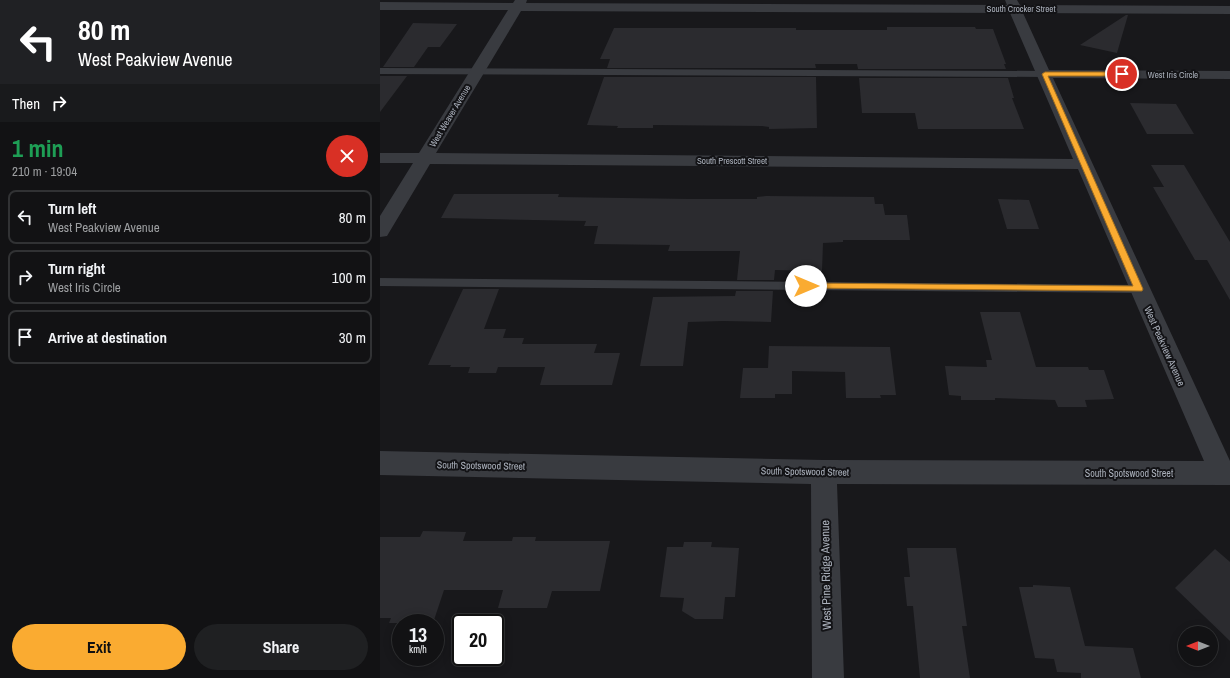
<!DOCTYPE html>
<html lang="en">
<head>
<meta charset="utf-8">
<style>
	:root { --surface:#121214; --page:#1f2022; --text:#f1f3f6; --muted:#9c9ea0; --line:#313234; --accent:#faab31 }
	body { margin:0; font-family:"Archivo Narrow",sans-serif; background:var(--page); color:var(--text); height:100vh; display:flex; flex-direction:column; font-size:15px; white-space:nowrap }
	* { box-sizing:border-box; margin:0 }
	p { font-size:13px; color:var(--muted) }
	.icon { flex:none; width:22px; height:22px; fill:none; stroke:currentColor; stroke-width:2; stroke-linecap:round; stroke-linejoin:round }
	.map { position:relative; flex:1; overflow:hidden }
	.panel { display:flex; flex-direction:column; background:var(--surface); width:380px }
	.panel>* { flex:none }
	.banner { background:#202124; color:#fff; overflow:hidden }
	.needle { width:26px; rotate:270deg }
	.controls { position:absolute; left:798px; top:626px; display:grid; gap:8px }
	.controls a { display:grid; place-items:center; width:40px; height:40px; border-radius:50%; background:var(--surface); box-shadow:0 2px 10px #0003,0 0 0 1px var(--line); font-size:20px }
	.speed { position:absolute; left:12px; top:614px; display:flex; gap:8px; font-size:20px; font-weight:700; text-align:center }
	.speed>* { display:grid; place-content:center; width:52px; height:52px; border-radius:50%; background:var(--surface); box-shadow:0 2px 10px #0003,0 0 0 1px var(--line); line-height:1 }
	.speed small { font-size:10px; font-weight:400 }
	.speed .limit { border:2px solid #111; border-radius:6px; background:#fff; color:#111 }
	.pin { position:absolute; display:grid; place-items:center; width:34px; height:34px; color:#fff; margin:-17px; border:2px solid #fff; border-radius:50%; box-shadow:0 1px 4px #0007 }
	.me { position:absolute; width:44px; margin:-22px; rotate:90deg; stroke-linejoin:round; filter:drop-shadow(0 0 3px #0008) }
	.turn { display:flex; align-items:center; gap:14px; height:84px; padding:0 12px; font-size:18px }
	.turn .icon { width:52px; height:52px; stroke-width:2.5 }
	.turn b { display:block; font-size:28px; line-height:34px }
	.then { display:flex; align-items:center; height:38px; padding:0 12px; background:#0003; gap:8px; font-size:15px }
	.round { display:grid; place-items:center; flex:none; width:42px; height:42px; border-radius:21px; background:var(--page) }
	.headline { display:flex; align-items:center; justify-content:space-between; height:68px; padding:0 12px }
	h1 { font-size:24px; font-weight:700; line-height:30px; color:#1e9e55 }
	.cta { display:flex; gap:8px; margin-top:auto; padding:8px 12px }
	.cta a { flex:1; height:46px; border-radius:24px; background:var(--accent); color:#111; font-size:16px; font-weight:700; line-height:46px; text-align:center }
	.cta a+a { background:var(--page); color:var(--text) }
	ul { padding:0; list-style:none }
	li { display:flex; align-items:center; gap:12px; height:54px; margin:0 8px 6px; padding:0 4px; border:2px solid var(--line); border-radius:8px }
	li div { flex:1 }
	li b { display:block; font-size:15px }
	li em { font-style:normal }
	main { display:flex; flex:1; min-height:0 }
	.map>svg:first-child { display:block }
	.building { fill:#2b2b2f }
	.lines { fill:none; stroke-linecap:round; stroke-linejoin:round }
	.lane { fill:#393b40; fill-rule:evenodd }
	.street { fill:#393b40; fill-rule:evenodd }
	.route { fill:#faab31; stroke:#a26f20 }
	.labels { text-anchor:middle; stroke-width:4; stroke-linejoin:round; paint-order:stroke }
	.far-street-label { font-size:9px; fill:#aab0bb; stroke:#131316 }
	.street-label { font-size:10px; fill:#aab0bb; stroke:#131316 }
	.near-street-label { font-size:12px; fill:#aab0bb; stroke:#131316 }
</style>
</head>
<body>
<main>
<section class="panel">
<div class="banner">
<div class="turn"><svg class="icon" aria-label="left" viewBox="0 0 24 24"><path d="M17 20v-9H6M10 6l-5 5 5 5"/></svg><div><b>80 m</b>West Peakview Avenue</div></div>
<div class="then">Then<svg class="icon" aria-label="right" viewBox="0 0 24 24"><path d="M7 20v-9h11M14 6l5 5-5 5"/></svg></div>
</div>
<div class="headline"><div><h1>1 min</h1><p>210 m · 19:04</p></div><a class="round" style="background:#d93025;color:#fff"><svg class="icon" aria-label="close" viewBox="0 0 24 24"><path d="M6 6l12 12M18 6L6 18"/></svg></a></div>
<ul>
<li><svg class="icon" aria-label="left" viewBox="0 0 24 24"><path d="M17 20v-9H6M10 6l-5 5 5 5"/></svg><div><b>Turn left</b><p>West Peakview Avenue</p></div><em>80 m</em></li>
<li><svg class="icon" aria-label="right" viewBox="0 0 24 24"><path d="M7 20v-9h11M14 6l5 5-5 5"/></svg><div><b>Turn right</b><p>West Iris Circle</p></div><em>100 m</em></li>
<li><svg class="icon" aria-label="arrive" viewBox="0 0 24 24"><path d="M6 21V4h12l-3 4 3 4H6"/></svg><div><b>Arrive at destination</b></div><em>30 m</em></li>
</ul>
<div class="cta"><a>Exit</a><a>Share</a></div>
</section>
<div class="map">
<svg width="850" height="678" viewBox="0 0 850 678">
	<rect width="100%" height="100%" fill="#18181b"/>
	<g class="building">
		<polygon points="746,15 748,15 737,53 700,45"/>
		<polygon points="33,23 77,24 60,47 48,47 34,67 3,67"/>
		<polygon points="507,27 595,27 596,29 613,29 626,64 624,64 626,69 478,69 477,64 435,64 436,68 227,68 230,59 220,59 234,28 416,28 416,30 507,30"/>
		<polygon points="0,76 27,76 0,112"/>
		<polygon points="224,77 436,77 437,128 389,129 389,127 382,126 273,125 273,128 237,128 238,126 207,125"/>
		<polygon points="479,78 628,78 634,98 632,98 644,129 538,129 535,113 482,113"/>
		<polygon points="750,103 796,104 814,134 767,134"/>
		<polygon points="771,165 804,165 850,242 850,300 827,260 815,260 773,187 784,187"/>
		<polygon points="74,194 179,194 178,197 310,199 377,199 377,197 386,196 494,197 495,204 503,204 505,215 527,215 530,240 463,240 463,242 443,243 442,271 395,270 394,280 357,280 360,251 288,251 290,245 214,244 218,226 204,226 206,221 61,218"/>
		<polygon points="618,199 649,200 659,229 627,229"/>
		<polygon points="83,289 119,289 104,329 126,329 123,338 144,338 142,344 217,344 214,353 240,353 232,385 160,385 165,367 118,367 116,373 88,373 90,367 70,367 71,365 48,365"/>
		<polygon points="356,291 393,291 391,322 343,321 308,322 303,366 260,366 273,297 355,296"/>
		<polygon points="600,312 640,312 656,367 708,367 709,370 724,370 734,399 705,400 707,407 678,407 675,400 615,398 615,400 581,400 581,396 569,395 565,366 607,367 606,360 612,360"/>
		<polygon points="389,346 510,347 516,395 500,395 501,398 466,398 465,372 412,371 412,394 395,394 395,398 360,398 363,368 388,368"/>
		<polygon points="43,531 86,532 83,541 132,541 133,537 156,537 155,541 230,541 220,591 172,591 167,608 118,608 123,590 64,590 53,623 9,623 11,618 0,618 0,537 40,537"/>
		<polygon points="304,542 332,542 331,547 359,548 355,597 345,597 343,619 315,619 302,611 304,598 280,597 287,547 303,547"/>
		<polygon points="527,548 576,548 587,626 582,626 590,678 540,678 533,606 527,606 524,577 530,577"/>
		<polygon points="835,549 850,562 850,641 795,588"/>
		<polygon points="653,585 690,587 705,646 753,648 761,678 701,678 701,673 677,672 674,659 655,658 639,587 653,587"/>
	</g>
	<g class="lines">
		<g class="lane">
			<polygon points="0,68 665,71 669,74 665,77 0,74"/>
			<polygon points="0,278 759,285 763,286 765,289 763,292 759,293 0,286"/>
		</g>
		<path class="street" d="M135,0H147L146,3L627,5L625,0H637L640,5L850,6V14L643,13L669,70L850,71V79L673,78L850,461V485L457,484L464,678H432L431,484L0,475V451L444,460L824,461L698,169L50,164L7,236L0,237V216L33,163H0V153H39L128,10H0V2L133,3ZM141,11L630,13L693,159L56,153Z"/>
	</g>
	<polygon class="route" points="742,72 745,74 744,76 668,76 763,289 762,291 423,288 421,286 423,284 426,283 753,286 662,74 665,72"/>
	<g class="labels">
		<g class="far-street-label">
			<text x="641" y="12">South Crocker Street</text>
			<text x="793" y="78">West Iris Circle</text>
			<text transform="translate(70 116) rotate(-59)" y="3">West Weaver Avenue</text>
			<text x="352" y="164">South Prescott Street</text>
		</g>
		<g class="street-label">
			<text transform="translate(785 346) rotate(66)" y="4">West Peakview Avenue</text>
			<text transform="translate(101 465) rotate(1)" y="4">South Spotswood Street</text>
			<text transform="translate(425 471) rotate(1)" y="4">South Spotswood Street</text>
			<text x="749" y="477">South Spotswood Street</text>
		</g>
		<g class="near-street-label">
			<text transform="translate(446 575) rotate(-91)" y="4">West Pine Ridge Avenue</text>
		</g>
	</g>
</svg>
<div class="controls">
<a><svg class="needle" viewBox="-14 -14 28 28"><path d="M0-13l5 13h-10z" fill="#e53935"/><path d="M0 13l5-13h-10z" fill="#9c9ea0"/></svg></a>
</div>
<div class="speed"><div>13<small>km/h</small></div><div class="limit">20</div></div>
<div class="pin" style="left:742px;top:74px;background:#d93025"><svg class="icon" aria-label="arrive" viewBox="0 0 24 24"><path d="M6 21V4h12l-3 4 3 4H6"/></svg></div>
<svg class="me" style="left:426px;top:286px" viewBox="-20 -20 40 40"><circle r="19" fill="#fff"/><path d="M0-13L10 11 0 6-10 11z" fill="#faab31"/></svg>
</div>
</main>
</body>
</html>
